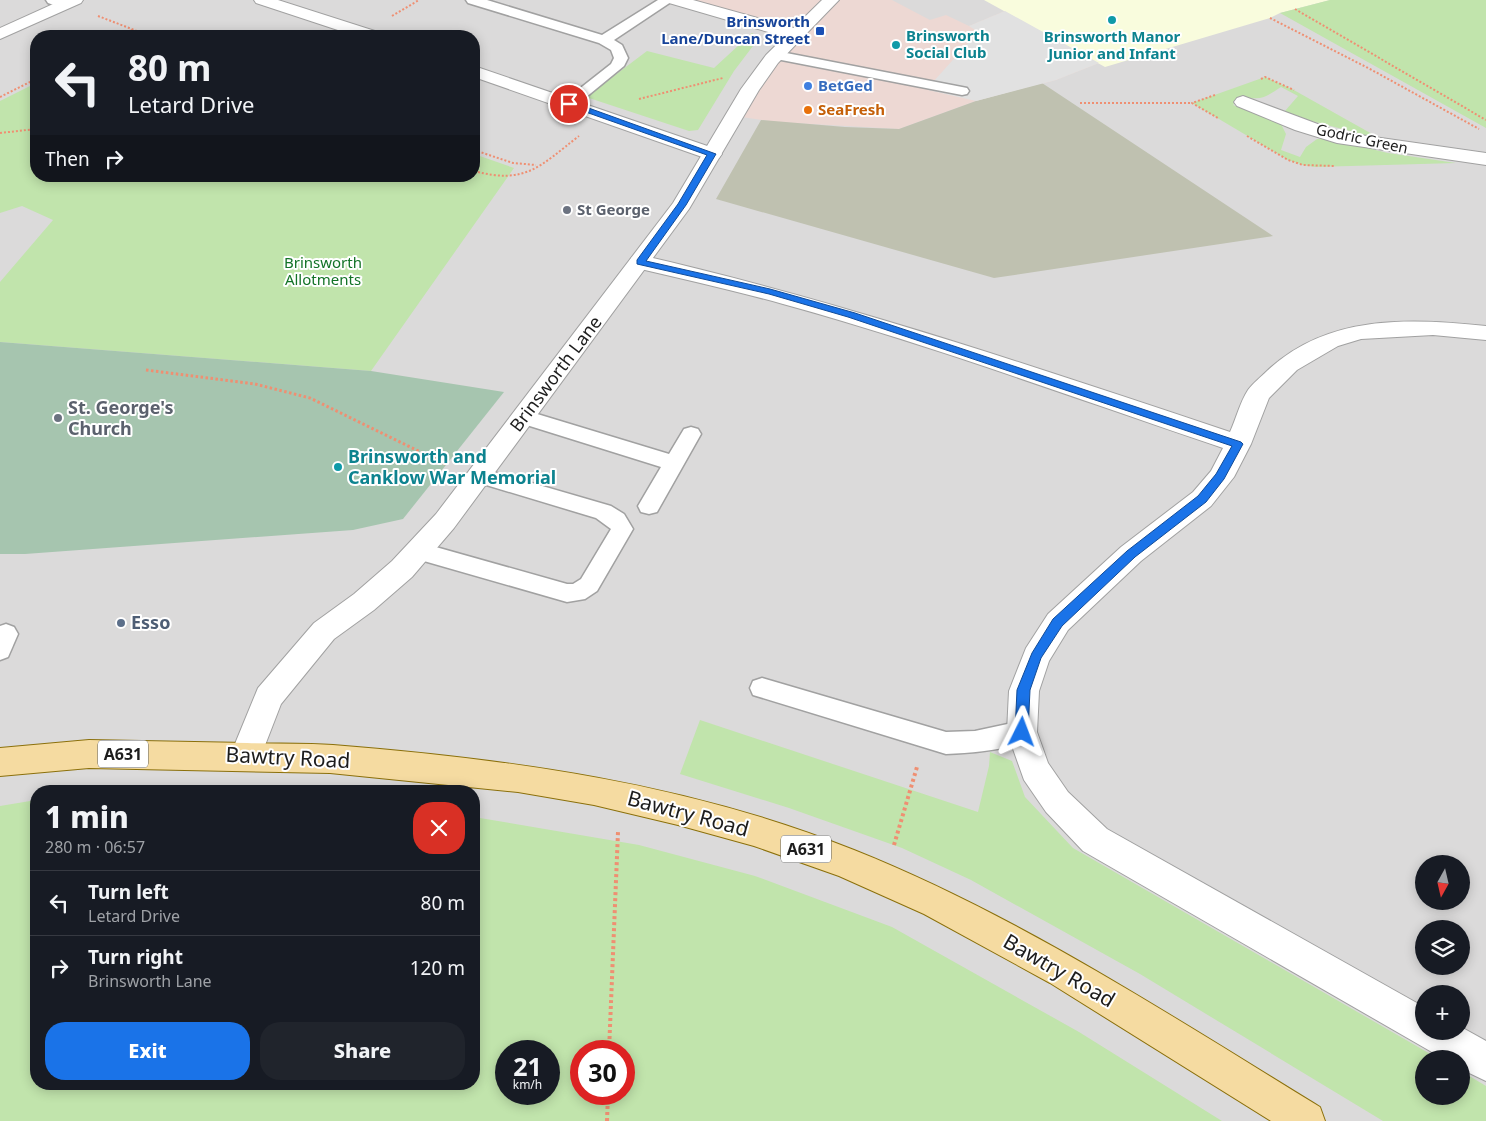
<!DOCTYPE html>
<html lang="en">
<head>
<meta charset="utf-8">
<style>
	:root { --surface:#171b24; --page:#20242c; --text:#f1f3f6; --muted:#9ea1a6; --line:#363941; --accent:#1a73e8 }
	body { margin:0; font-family:"Noto Sans",sans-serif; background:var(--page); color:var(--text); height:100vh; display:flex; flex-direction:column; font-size:19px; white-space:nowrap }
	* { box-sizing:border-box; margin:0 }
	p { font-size:16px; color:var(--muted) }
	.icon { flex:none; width:28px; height:28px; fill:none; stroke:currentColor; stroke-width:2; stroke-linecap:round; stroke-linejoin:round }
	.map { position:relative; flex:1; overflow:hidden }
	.sheet { position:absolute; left:30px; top:785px; width:450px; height:305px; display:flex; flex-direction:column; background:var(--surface); border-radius:20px; box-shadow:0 2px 12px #0003 }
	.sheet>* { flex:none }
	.banner { position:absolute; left:30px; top:30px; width:450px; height:152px; border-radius:20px; box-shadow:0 2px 12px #0003; background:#171b24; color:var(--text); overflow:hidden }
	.needle { width:32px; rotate:188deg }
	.controls { position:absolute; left:1415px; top:855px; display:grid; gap:10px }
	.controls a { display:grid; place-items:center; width:55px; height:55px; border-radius:50%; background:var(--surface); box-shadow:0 2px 12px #0003; font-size:25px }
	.speed { position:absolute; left:495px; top:1040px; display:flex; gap:10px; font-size:25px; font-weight:700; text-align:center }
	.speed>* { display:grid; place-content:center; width:65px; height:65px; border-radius:50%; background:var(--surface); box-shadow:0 2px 12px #0003; line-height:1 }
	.speed small { font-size:12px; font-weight:400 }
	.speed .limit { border:8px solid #d22; background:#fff; color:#111 }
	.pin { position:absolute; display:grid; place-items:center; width:42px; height:42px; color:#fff; margin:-21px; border:2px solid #fff; border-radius:50%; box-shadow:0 1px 5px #0007 }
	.me { position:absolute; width:55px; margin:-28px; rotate:3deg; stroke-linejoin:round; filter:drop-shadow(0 0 4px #0008) }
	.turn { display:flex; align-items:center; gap:18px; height:105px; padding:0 15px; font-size:22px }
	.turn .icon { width:65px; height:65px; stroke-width:2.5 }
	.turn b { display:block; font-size:35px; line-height:42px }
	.then { display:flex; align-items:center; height:48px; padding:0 15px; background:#0003; gap:10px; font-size:19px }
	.round { display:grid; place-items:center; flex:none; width:52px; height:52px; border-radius:20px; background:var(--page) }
	.head { display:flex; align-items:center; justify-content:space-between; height:85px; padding:0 15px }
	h1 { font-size:30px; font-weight:800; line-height:38px }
	.primary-button { display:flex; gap:10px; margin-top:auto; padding:10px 15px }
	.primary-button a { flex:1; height:58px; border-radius:20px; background:var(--accent); color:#fff; font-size:20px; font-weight:800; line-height:58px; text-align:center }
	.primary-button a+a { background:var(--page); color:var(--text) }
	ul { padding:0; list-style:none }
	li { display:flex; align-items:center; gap:15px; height:65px; padding:0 15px; border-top:1px solid var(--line) }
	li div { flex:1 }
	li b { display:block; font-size:19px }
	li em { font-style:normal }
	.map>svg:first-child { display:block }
	.residential { fill:#dbdada; fill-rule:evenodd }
	.commercial { fill:#edd8d3 }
	.education { fill:#f9fcdd }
	.construction { fill:#bfc1b0 }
	.grass { fill:#c1e4ac; fill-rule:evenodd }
	.cemetery { fill:#a6c5af }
	.parking { fill:#e1e1e1 }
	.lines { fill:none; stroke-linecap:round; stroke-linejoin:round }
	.service-casing { stroke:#a1a1a1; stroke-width:3 }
	.minor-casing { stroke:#a1a1a1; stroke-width:2 }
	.tertiary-casing { stroke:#a1a1a1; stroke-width:2 }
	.primary-casing { stroke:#8b700b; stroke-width:2 }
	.path-far2 { stroke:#ef8f72; stroke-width:2; stroke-dasharray:2 2; stroke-linecap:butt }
	.path-far1 { stroke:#ef8f72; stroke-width:3; stroke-dasharray:2.5 2.5; stroke-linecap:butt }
	.path { stroke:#ef8f72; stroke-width:4; stroke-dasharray:3 3; stroke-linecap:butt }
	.service { fill:#fff; fill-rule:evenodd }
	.minor { fill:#fff; fill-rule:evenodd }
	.tertiary { fill:#fff; fill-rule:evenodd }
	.primary { fill:#f5dba1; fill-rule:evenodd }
	.route { fill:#1a73e8; stroke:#114b97 }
	.culture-dot { fill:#0f9aa8; stroke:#fff; stroke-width:2 }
	.transit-dot { fill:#1a4fb4; stroke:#fff; stroke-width:2 }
	.shop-dot { fill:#3f7fe0; stroke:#fff; stroke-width:2 }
	.food-dot { fill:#e8710a; stroke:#fff; stroke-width:2 }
	.worship-dot { fill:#6b7280; stroke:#fff; stroke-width:2 }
	.service-dot { fill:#5c6f8a; stroke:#fff; stroke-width:2 }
	.labels { text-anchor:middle; stroke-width:4; stroke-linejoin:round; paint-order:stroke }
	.far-transit-label { font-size:15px; font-weight:bold; fill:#164399; stroke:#fff; text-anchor:end }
	.far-culture-label { font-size:15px; font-weight:bold; fill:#0d838f; stroke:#fff; text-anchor:start }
	.far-shop-label { font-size:15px; font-weight:bold; fill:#366cbe; stroke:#fff; text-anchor:start }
	.far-food-label { font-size:15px; font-weight:bold; fill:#c56008; stroke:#fff; text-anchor:start }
	.far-street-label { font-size:15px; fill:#1d1d1d; stroke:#fff }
	.far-worship-label { font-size:15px; font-weight:bold; fill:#5b616d; stroke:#fff; text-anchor:start }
	.far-park-label { font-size:15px; fill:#137327; stroke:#fff }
	.shield { fill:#fff; stroke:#616161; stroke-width:1 }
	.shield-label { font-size:16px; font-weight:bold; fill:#1d1d1d }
	.street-label { font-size:18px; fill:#1d1d1d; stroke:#fff }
	.worship-label { font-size:18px; font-weight:bold; fill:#5b616d; stroke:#fff; text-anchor:start }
	.culture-label { font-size:18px; font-weight:bold; fill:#0d838f; stroke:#fff; text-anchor:start }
	.service-label { font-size:18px; font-weight:bold; fill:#4e5e75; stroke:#fff; text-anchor:start }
	.near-street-label { font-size:21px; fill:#1d1d1d; stroke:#fff }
</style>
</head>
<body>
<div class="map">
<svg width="1486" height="1121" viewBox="0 0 1486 1121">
	<rect width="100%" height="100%" fill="#edebe3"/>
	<path class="residential" d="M0,0H1486V1121H0ZM36,36H474V176H36ZM36,791H474V1084H36ZM1424,864H1461V901H1424ZM1424,929H1461V966H1424ZM1424,994H1461V1031H1424ZM506,1051H549V1094H506ZM581,1051H624V1094H581ZM1424,1059H1461V1096H1424Z"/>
	<polygon class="commercial" points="680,0 892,0 930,20 946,15 969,26 1005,11 1099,63 1056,80 976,101 899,129 776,122 734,116 794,34"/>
	<polygon class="education" points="984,0 1330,0 1280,13 1270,18 1105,67"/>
	<polygon class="construction" points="1042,83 1273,236 994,278 716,199 761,120 845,127 899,129 976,101"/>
	<g class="grass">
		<polygon points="1330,0 1486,0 1486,128 1280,13"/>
		<polygon points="752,33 759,38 734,71 698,130 689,131 586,97 647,51 714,68"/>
		<path d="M1265,77L1292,89L1381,139L1292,116L1285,111L1298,96L1281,87C1264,98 1261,101 1241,96L1233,105L1281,124L1286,134L1281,150L1300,157L1306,147L1317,139H1330L1388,153L1456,163L1315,167L1303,165L1288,160L1192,103Z"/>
		<polygon points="36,83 36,176 474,176 474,154 514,168 371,371 0,342 0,282 53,220 22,206 0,213 0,101"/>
		<polygon points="700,720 978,812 989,766 990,752 1012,761 1025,797 1073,848 1439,1059 1424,1059 1424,1096 1461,1096 1461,1071 1486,1086 1486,1121 1383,1121 1140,974 971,880 902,848 789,808 680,774"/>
		<path d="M36,800V1084H474V817L639,845L755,876L892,927L1079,1032L1222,1121H0V806ZM506,1051H549V1094H506ZM624,1051V1094H581V1051Z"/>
	</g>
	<polygon class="cemetery" points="0,342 371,371 504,392 403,519 353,530 25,554 0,554"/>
	<polygon class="parking" points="1005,11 1099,63 1056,80 976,101 928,90 933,82 978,32 969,26"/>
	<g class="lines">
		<g class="service-casing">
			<g id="service">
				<polygon points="46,0 65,0 72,5 65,9 48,3"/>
				<polygon points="466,0 487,0 602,35 658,0 674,0 614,40 622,45 628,58 624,66 574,107 564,107 561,104 564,101 611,64 614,58 611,50 599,43 468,3"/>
				<polygon points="776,51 962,87 967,88 969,91 967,94 962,95 771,58 769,55 771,52"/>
				<polygon points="524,410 669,454 684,429 691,427 698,429 701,434 657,512 649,514 641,512 638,506 661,467 517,422 514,417 517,412"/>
				<polygon points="480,468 611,506 624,514 633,529 597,591 585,599 567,602 410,557 407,551 410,545 418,542 567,584 573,584 581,579 611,529 596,518 473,481 469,476 473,471"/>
				<polygon points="6,624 14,627 18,634 8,657 0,660 0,626"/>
				<path d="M762,678L946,732L975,731L1022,721L1031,724L1035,732L1031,740C1004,750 975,753 946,754L753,695L750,688L753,681Z"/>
			</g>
		</g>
		<g class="minor-casing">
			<g id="minor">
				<polygon points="62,0 83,0 81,3 0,39 0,28"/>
				<polygon points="254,0 278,0 378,32 381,36 356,36 256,3"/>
				<polygon points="667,0 693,0 801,30 803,34 801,38 789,38 669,3"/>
				<polygon points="474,66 719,150 722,154 719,158 712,160 705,158 474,77"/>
				<polygon points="1243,96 1339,132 1486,153 1486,165 1337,143 1295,130 1237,106 1234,102 1237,98"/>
				<path d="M640,255C841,301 1035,367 1230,432C1236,419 1240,402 1248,390C1253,383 1261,377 1267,371C1327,314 1409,318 1486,326V340L1433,335L1361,339L1338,346L1297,370L1269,398L1251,444L1234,477L1211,506L1141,561L1068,630L1049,661L1039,691L1037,732L1048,763L1068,792L1107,829L1424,1007V1031H1461V1027L1486,1041V1081L1461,1069V1059H1444L1083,851L1046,812L1024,780L1007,732L1009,691L1026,648L1048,614L1121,547L1193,492L1211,471L1223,448C1077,399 932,345 783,304C733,290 683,279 632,267L629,262L632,257Z"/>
			</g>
		</g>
		<g class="tertiary-casing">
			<polygon id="tertiary" points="822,0 839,0 778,63 759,90 689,209 454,528 412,577 374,610 334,639 281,704 257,766 246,770 235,766 230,756 258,688 314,623 354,594 392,561 436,514 673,203 741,89 766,55"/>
		</g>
		<g class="primary-casing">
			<path id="primary" d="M89,740C142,741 194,742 247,743C275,744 304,743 333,745C509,759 688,783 854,850C1019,916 1168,1014 1320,1107L1325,1121H1271L1050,983L924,914L839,876L754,846L678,825L594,805L518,792L330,773L89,768L0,776V748Z"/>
		</g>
		<g class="path-far2">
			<polyline points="1295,9 1486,120"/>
			<polyline points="98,16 150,36"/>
			<polyline points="392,16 419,0"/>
			<polyline points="1270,18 1370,69 1479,129"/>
			<polyline points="120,36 132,30"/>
			<polyline points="1261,79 1265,77 1294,90"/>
			<polyline points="1215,95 1192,103 1218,118"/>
			<polyline points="0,97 36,79"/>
			<polyline points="639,99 723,78"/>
			<polyline points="1080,103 1192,103"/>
			<polyline points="0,133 36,129"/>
			<polyline points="1247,136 1288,160 1303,165 1335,166"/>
			<polyline points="474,150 513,163 536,165"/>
			<path d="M474,171C526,185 540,166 579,136"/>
		</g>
		<polyline class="path-far1" points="146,370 255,384 310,398 447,465"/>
		<g class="path">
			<polyline points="894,845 917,767"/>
			<polyline points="609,1051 618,832"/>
			<polyline points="607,1121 608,1094"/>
		</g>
		<use href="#service" class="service"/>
		<use href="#minor" class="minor"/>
		<use href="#tertiary" class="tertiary"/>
		<use href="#primary" class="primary"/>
	</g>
	<polygon class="route" points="566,102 572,102 716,154 686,205 646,261 770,289 855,313 1241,442 1243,444 1224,479 1206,502 1135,557 1062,626 1041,658 1030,690 1028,732 1026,736 1022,738 1017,736 1015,732 1017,690 1032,653 1053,619 1127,551 1198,496 1216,474 1232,446 848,317 769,294 637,264 637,260 678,204 707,155 566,105"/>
	<g class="culture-dot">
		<circle cx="1112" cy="20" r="5"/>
		<circle cx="896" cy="45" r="5"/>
		<circle cx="338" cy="467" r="5"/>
	</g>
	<rect class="transit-dot" x="815" y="26" width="10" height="10" rx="2.5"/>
	<circle class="shop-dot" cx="808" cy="86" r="5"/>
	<circle class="food-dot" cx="808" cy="110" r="5"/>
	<g class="worship-dot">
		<circle cx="567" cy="210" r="5"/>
		<circle cx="58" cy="418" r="5"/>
	</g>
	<circle class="service-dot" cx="121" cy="623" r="5"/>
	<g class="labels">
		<g class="far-transit-label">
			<text x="810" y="27">Brinsworth<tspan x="810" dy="17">Lane/Duncan Street</tspan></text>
		</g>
		<g class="far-culture-label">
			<text x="906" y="41">Brinsworth<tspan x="906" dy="17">Social Club</tspan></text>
			<text x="1112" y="42" text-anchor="middle">Brinsworth Manor<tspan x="1112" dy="17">Junior and Infant</tspan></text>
		</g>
		<g class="far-shop-label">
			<text x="818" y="91">BetGed</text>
		</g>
		<g class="far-food-label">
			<text x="818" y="115">SeaFresh</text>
		</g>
		<g class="far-street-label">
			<text transform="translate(1362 139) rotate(12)" y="5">Godric Green</text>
		</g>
		<g class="far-worship-label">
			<text x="577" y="215">St George</text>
		</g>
		<g class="far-park-label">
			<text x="323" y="268">Brinsworth<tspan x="323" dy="17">Allotments</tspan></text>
		</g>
		<g class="shield">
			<rect x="98" y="740.5" width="50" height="27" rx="4"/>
			<rect x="781" y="835.5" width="50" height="27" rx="4"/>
		</g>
		<g class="shield-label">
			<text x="123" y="760">A631</text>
			<text x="806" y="855">A631</text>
		</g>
		<g class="street-label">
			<text transform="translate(556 374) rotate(-53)" y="6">Brinsworth Lane</text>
		</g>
		<g class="worship-label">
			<text x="68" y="414">St. George's<tspan x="68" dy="21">Church</tspan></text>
		</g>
		<g class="culture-label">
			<text x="348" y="463">Brinsworth and<tspan x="348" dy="21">Canklow War Memorial</tspan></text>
		</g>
		<g class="service-label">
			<text x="131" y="629">Esso</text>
		</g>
		<g class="near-street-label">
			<text transform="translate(288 758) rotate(3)" y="7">Bawtry Road</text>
			<text transform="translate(688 814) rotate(15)" y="7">Bawtry Road</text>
			<text transform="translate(1059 971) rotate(30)" y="7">Bawtry Road</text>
		</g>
	</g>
</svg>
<div class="controls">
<a><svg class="needle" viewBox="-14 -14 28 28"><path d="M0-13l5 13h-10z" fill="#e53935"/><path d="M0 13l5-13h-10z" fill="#9ea1a6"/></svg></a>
<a><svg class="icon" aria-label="layers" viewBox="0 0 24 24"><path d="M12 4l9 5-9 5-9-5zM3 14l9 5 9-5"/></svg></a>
<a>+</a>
<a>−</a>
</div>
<div class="speed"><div>21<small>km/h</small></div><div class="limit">30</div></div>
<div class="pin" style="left:569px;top:104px;background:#d93025"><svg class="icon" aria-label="arrive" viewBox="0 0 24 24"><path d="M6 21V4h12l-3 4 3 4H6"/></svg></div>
<svg class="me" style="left:1022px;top:732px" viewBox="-20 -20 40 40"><path d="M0-17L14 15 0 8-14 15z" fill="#1a73e8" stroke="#fff" stroke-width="4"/></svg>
<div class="banner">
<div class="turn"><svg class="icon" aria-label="left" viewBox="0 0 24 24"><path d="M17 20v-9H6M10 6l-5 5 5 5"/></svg><div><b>80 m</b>Letard Drive</div></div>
<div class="then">Then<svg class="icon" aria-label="right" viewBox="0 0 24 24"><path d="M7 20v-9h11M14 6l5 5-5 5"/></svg></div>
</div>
<section class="sheet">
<div class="head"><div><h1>1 min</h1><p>280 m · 06:57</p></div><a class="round" style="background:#d93025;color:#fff"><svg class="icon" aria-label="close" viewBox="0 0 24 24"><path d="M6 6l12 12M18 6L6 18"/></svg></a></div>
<ul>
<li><svg class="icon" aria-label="left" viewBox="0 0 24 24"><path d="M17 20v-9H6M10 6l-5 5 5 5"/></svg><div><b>Turn left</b><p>Letard Drive</p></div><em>80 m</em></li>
<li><svg class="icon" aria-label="right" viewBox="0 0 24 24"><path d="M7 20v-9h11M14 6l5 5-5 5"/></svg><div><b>Turn right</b><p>Brinsworth Lane</p></div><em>120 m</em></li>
</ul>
<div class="primary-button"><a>Exit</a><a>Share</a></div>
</section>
</div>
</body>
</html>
